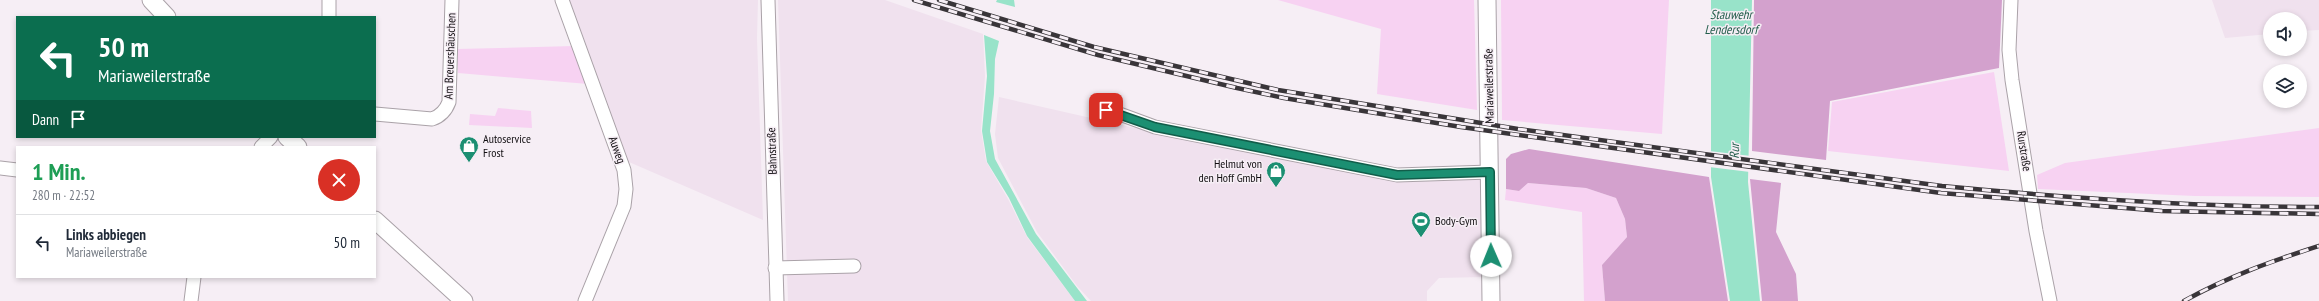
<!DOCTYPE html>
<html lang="de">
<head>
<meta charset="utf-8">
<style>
	:root { --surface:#fff; --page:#f2f2f3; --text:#1f2937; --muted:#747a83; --line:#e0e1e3 }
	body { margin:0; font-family:"PT Sans Narrow",sans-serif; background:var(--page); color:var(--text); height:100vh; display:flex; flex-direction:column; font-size:15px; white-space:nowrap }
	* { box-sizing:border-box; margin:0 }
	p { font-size:13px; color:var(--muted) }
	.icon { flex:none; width:22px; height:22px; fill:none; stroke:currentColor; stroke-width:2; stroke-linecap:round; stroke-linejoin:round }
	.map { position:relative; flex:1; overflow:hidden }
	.sheet { position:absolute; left:16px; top:146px; width:360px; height:132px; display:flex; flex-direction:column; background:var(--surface); border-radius:0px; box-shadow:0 2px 6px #0003 }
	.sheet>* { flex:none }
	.guide { position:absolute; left:16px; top:16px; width:360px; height:122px; border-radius:0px; box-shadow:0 2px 6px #0003; background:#0b6e4f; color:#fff; overflow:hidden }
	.fabs { position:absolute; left:2263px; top:12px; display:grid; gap:8px }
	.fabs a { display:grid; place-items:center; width:44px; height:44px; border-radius:50%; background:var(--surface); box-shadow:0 2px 6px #0003; font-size:20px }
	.pin { position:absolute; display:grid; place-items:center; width:34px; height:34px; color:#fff; margin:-17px; border-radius:8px; box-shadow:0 2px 6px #0006 }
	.me { position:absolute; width:44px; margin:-22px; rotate:359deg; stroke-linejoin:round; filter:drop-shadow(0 0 3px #0008) }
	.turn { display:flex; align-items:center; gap:14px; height:84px; padding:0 16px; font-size:18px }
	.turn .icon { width:52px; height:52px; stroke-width:2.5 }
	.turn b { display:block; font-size:28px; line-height:34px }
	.then { display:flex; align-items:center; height:38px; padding:0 16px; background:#0003; gap:8px; font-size:15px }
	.round { display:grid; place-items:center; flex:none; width:42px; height:42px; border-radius:21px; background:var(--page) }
	.headline { display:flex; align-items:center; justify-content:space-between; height:68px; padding:0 16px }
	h1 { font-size:24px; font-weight:700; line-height:30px; color:#1e9e55 }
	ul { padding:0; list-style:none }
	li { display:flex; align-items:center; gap:12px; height:56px; padding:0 16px; border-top:1px solid var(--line) }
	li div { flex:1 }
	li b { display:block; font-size:15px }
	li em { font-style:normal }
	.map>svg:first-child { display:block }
	.built { fill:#f0e1ee }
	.green { fill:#f7d2f2 }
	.forest { fill:#d3a1cd }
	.water { fill:#98e3c9 }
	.pier { fill:#f6eef5 }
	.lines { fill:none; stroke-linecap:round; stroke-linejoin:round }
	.minor-casing { stroke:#aaa2a8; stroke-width:15 }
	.major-casing { stroke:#aaa2a8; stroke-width:19 }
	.minor { stroke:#fff; stroke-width:13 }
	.major { stroke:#fff; stroke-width:17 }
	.rail-casing { stroke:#393539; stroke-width:4.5 }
	.rail { stroke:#f6eef5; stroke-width:3; stroke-dasharray:9; stroke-linecap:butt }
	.route-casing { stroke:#125d4a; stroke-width:10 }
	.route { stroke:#1b8f72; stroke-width:7 }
	.labels { text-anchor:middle; stroke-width:3; stroke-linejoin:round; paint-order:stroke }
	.street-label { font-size:12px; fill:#110e11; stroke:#f6eef5 }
	.poi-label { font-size:12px; fill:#110e11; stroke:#f6eef5; text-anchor:start }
	.water-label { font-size:13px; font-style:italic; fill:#235d4c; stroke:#f6eef5 }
</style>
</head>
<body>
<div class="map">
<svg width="2319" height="301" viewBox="0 0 2319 301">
	<rect width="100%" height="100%" fill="#f6eef5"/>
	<g class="built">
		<polygon points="569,0 758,0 757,38 763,220 622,159"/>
		<polygon points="778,0 885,0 983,34 985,76 981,130 986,161 1008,199 1027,237 1075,301 788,301"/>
		<polygon points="2212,0 2319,0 2319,30 2300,31 2300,19 2270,19 2270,34 2225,38"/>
		<polygon points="999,97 1135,128 1391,180 1483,178 1483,277 1439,278 1427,291 1427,301 1091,301 1077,286 1037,232 998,158 995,134"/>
	</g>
	<g class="green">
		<polygon points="1278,0 1474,0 1477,110 1377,94 1381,29"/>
		<polygon points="1501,0 1669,0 1662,134 1502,120"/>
		<polygon points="574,46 588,84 458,73 457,49"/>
		<polygon points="1994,72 2009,171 1828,151 1832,102"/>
		<polygon points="498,108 531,111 532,128 469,125 470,114 495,116"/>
		<polygon points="2319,128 2319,197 2195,196 2038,189 2037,175 2065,163"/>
		<polygon points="1528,183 1586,188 1616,198 1625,219 1627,237 1602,265 1605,301 1584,301 1582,212 1505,200 1506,189 1519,191"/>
	</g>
	<g class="forest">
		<polygon points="1754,0 2002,0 1999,68 1830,101 1826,160 1752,151"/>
		<polygon points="1529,149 1709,177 1728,301 1605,301 1602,265 1627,237 1625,219 1616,198 1586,188 1528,183 1519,191 1506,189 1506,159 1511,154"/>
		<polygon points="1750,179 1781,183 1776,232 1796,274 1798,301 1762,301"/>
	</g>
	<g class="water">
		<polygon points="997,0 1014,0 1015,7 996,2"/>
		<polygon points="1711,0 1752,0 1748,182 1760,301 1730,301 1711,177"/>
		<polygon points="984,35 999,41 995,59 994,94 990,131 995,159 1036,234 1087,301 1075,301 1027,236 1009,198 987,162 982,131 987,76"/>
	</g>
	<polygon class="pier" points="1709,151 1751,156 1750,172 1709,167"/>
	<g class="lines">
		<g class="minor-casing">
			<g id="minor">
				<polyline points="562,0 624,170 626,189 624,206 585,301"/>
				<polyline points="768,0 777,301"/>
				<polyline points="2011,0 2009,50 2012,80 2036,231 2050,301"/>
				<polyline points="329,17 329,0"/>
				<polyline points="1106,109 1155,127 1397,175 1490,172"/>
				<path d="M375,114L432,119C441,116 446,110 449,102L452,0"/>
				<polyline points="261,147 271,137"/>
				<polyline points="0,168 17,170"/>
				<polyline points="775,268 854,266"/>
				<polyline points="191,301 194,277"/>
			</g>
		</g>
		<g class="major-casing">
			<g id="major">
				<polyline points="151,0 167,17"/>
				<polyline points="1487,0 1491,301"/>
				<polyline points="287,137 298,147"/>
				<polyline points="375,220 464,301"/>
			</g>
		</g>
		<use href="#minor" class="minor"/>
		<use href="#major" class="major"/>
		<g class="rail-casing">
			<g id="rail">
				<polyline points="914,0 1098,55 1237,88 1284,98 1461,127 1941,193 2162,211 2319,214"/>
				<path d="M939,0L1094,47L1278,90L1518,129L1942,186C2068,198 2193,207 2319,207"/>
				<path d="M2184,301C2227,277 2272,261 2319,246"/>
			</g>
		</g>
		<use href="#rail" class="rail"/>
	</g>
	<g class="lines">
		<g class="route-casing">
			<polyline id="route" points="1106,110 1155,127 1397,175 1490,172 1491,256"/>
		</g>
		<use href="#route" class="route"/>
	</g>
	<defs>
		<g id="shop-pin" transform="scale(1)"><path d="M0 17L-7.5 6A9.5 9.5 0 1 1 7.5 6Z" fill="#1b8f72" stroke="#f6eef5"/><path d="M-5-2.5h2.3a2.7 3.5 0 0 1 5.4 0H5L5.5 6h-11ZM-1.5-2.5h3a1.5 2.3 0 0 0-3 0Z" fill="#fff"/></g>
		<g id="stadium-pin" transform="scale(1)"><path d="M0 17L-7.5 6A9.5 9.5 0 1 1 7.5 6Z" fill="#1b8f72" stroke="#f6eef5"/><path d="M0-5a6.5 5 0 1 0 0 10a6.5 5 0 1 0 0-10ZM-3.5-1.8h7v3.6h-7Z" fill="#fff"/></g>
	</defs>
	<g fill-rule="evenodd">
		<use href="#shop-pin" x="469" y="146"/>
		<use href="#shop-pin" x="1276" y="171"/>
		<use href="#stadium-pin" x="1421" y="221"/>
	</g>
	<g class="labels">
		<g class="street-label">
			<text transform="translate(450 56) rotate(-88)" y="4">Am Breuershäuschen</text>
			<text transform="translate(1489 86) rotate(-91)" y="4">Mariaweilerstraße</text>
			<text transform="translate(617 150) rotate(70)" y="4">Auweg</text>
			<text transform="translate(772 151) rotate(-92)" y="4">Bahnstraße</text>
			<text transform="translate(2024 151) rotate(81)" y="4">Rurstraße</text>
		</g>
		<g class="poi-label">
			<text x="483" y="143">Autoservice<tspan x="483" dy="14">Frost</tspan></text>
			<text x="1262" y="168" text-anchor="end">Helmut von<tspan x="1262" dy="14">den Hoff GmbH</tspan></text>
			<text x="1435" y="225">Body-Gym</text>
		</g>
		<g class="water-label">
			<text x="1731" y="19">Stauwehr<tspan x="1731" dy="15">Lendersdorf</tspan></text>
			<text transform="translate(1734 151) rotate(-89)" y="5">Rur</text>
		</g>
	</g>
</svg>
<div class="fabs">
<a><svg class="icon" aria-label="sound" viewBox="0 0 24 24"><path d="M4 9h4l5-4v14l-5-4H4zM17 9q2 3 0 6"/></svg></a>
<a><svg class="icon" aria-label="layers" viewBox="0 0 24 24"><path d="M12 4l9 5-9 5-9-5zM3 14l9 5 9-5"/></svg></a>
</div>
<div class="pin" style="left:1106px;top:110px;background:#d93025"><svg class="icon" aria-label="arrive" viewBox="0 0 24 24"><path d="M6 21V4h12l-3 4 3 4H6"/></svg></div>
<svg class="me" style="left:1491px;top:256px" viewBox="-20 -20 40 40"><circle r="19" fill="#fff"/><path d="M0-13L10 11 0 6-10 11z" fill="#1b8f72"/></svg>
<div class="guide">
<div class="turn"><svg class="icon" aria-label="left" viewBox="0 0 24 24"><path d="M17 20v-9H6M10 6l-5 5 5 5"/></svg><div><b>50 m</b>Mariaweilerstraße</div></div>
<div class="then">Dann<svg class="icon" aria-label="arrive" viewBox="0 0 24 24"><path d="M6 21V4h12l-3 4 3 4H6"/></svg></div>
</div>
<section class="sheet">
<div class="headline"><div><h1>1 Min.</h1><p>280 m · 22:52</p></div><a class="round" style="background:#d93025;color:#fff"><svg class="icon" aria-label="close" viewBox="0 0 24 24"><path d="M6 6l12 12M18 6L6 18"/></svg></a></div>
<ul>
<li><svg class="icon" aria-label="left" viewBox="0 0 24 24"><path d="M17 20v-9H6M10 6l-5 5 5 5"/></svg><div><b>Links abbiegen</b><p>Mariaweilerstraße</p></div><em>50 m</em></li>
</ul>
</section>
</div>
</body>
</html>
